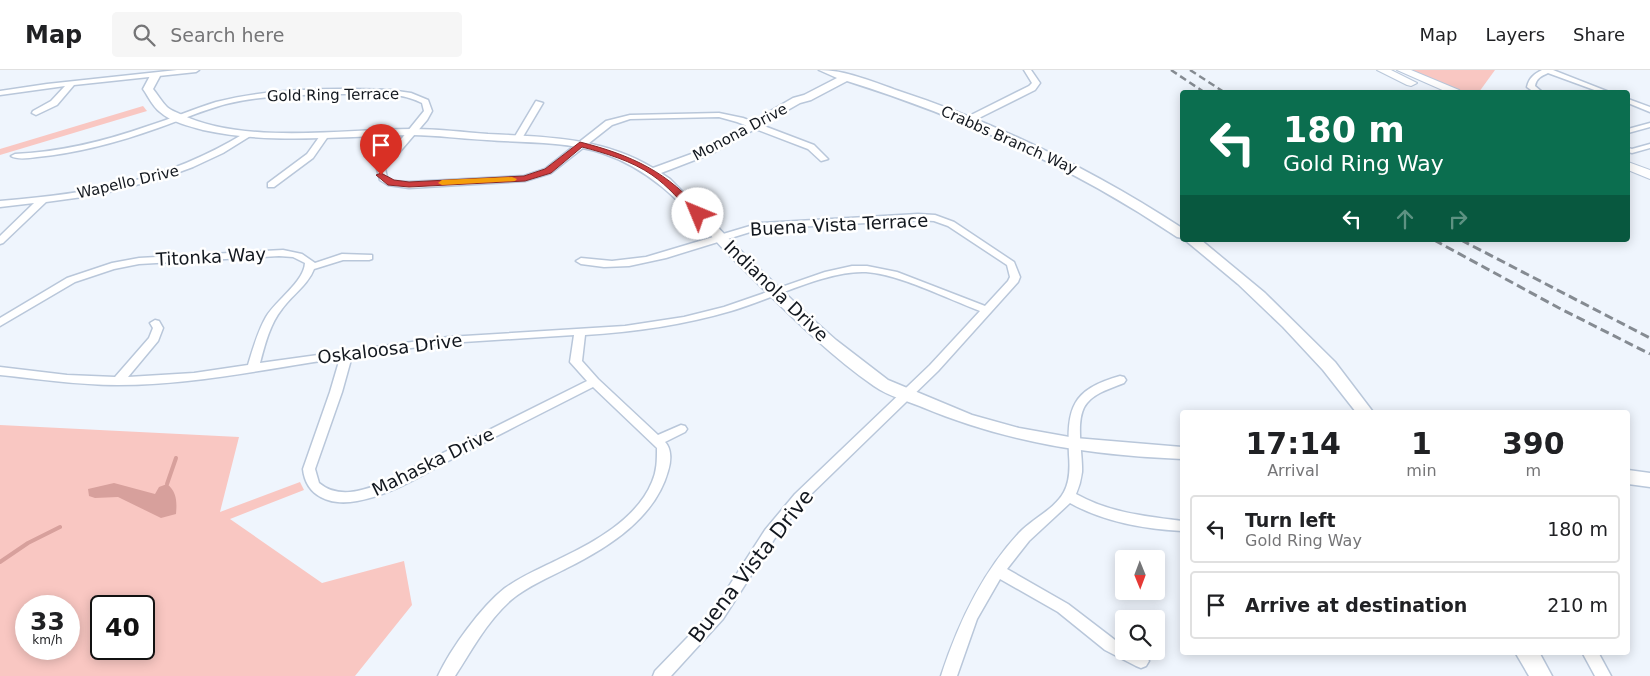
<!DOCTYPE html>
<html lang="en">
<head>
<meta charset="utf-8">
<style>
	:root { --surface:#fff; --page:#f6f6f6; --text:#202124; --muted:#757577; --line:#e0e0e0 }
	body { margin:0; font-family:"DejaVu Sans",sans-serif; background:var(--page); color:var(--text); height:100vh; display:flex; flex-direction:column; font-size:19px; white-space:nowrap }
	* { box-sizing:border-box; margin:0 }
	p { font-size:16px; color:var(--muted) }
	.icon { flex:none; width:28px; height:28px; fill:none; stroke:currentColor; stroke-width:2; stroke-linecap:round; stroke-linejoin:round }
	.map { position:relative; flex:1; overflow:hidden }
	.sheet { position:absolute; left:1180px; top:340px; width:450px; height:245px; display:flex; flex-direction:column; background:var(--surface); border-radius:5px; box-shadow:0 2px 12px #0003 }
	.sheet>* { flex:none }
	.top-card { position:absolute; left:1180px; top:20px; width:450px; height:152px; border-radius:5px; box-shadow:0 2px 12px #0003; background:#0b6e4f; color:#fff; overflow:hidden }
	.needle { width:32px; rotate:179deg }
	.buttons { position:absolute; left:1115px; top:480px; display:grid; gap:10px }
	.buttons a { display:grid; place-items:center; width:50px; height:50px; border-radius:5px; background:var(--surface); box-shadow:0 2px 12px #0003; font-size:25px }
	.speed { position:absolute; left:15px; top:525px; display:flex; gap:10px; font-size:25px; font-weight:700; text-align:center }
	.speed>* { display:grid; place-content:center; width:65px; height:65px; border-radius:50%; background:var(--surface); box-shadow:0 2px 12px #0003; line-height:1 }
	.speed small { font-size:12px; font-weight:400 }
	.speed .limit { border:2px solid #111; border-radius:8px; background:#fff; color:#111 }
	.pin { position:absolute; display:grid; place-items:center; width:42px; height:42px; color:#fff; margin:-51px -21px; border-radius:50% 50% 50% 0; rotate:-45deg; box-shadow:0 0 5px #0007 }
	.pin .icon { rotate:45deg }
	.me { position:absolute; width:55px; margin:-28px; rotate:315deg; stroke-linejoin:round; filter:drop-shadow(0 0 4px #0008) }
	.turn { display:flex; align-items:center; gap:18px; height:105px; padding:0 20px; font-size:22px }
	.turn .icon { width:65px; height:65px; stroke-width:2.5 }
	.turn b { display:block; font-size:35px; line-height:42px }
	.lanes { display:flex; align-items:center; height:48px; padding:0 20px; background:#0003; justify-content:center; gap:25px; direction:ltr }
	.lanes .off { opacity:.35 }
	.eta { display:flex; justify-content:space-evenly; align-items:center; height:85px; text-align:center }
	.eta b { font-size:30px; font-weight:700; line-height:35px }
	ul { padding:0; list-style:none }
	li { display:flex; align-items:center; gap:15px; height:68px; margin:0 10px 8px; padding:0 10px; border:2px solid var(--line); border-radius:5px }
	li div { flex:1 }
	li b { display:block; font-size:19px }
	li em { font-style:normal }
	header { display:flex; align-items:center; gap:30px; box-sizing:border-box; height:70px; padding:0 25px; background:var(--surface); border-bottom:1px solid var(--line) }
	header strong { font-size:24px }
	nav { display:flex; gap:28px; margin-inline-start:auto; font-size:18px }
	.search { width:350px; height:45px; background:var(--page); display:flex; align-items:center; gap:12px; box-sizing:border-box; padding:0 18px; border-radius:5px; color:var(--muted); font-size:19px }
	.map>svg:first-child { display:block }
	.green { fill:#f9c7c2; fill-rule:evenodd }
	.water { fill:#d7a09c }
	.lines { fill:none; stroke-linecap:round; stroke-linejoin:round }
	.stream { stroke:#d7a09c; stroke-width:4 }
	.street-casing { stroke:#b9c7da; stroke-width:3 }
	.secondary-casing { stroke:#b9c7da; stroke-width:3 }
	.primary-casing { stroke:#b9c7da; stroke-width:2 }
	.street { fill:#fff; fill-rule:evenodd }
	.secondary { fill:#fff; fill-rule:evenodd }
	.primary { fill:#fff; fill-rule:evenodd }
	.rail-far1 { stroke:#858b92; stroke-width:2.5; stroke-dasharray:7 4; stroke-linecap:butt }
	.rail { stroke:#858b92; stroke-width:3; stroke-dasharray:9 4.5; stroke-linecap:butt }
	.route { fill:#cb3c3e; stroke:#842728 }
	.slow { fill:#f59e0b }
	.labels { text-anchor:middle; stroke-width:5; stroke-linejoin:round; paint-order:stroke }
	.far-street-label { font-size:15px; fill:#13181f; stroke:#fff }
	.street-label { font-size:18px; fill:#13181f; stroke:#fff }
	.near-street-label { font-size:21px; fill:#13181f; stroke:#fff }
</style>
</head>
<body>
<header>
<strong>Map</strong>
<div class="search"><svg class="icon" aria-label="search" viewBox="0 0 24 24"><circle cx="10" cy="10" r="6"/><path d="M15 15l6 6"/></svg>Search here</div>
<nav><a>Map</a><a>Layers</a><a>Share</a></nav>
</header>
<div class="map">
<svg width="1650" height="606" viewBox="0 0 1650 606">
	<rect width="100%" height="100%" fill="#eff5fd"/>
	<g class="green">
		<polygon points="1407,0 1495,0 1479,22 1457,22 1404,1"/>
		<polygon points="143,36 147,41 0,85 0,79"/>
		<path d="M0,355L239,367L220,442L300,412L304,420L230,449L322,513L404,491L412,535L355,606H0ZM26,536H69V579H26ZM101,536H144V579H101Z"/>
	</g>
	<path class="water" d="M114,413L155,424L159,417L167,414C177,422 177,432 176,444L161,448L118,427L95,428L89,426L88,419Z"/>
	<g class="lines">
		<g class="stream">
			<polyline points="167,414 176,388"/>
			<polyline points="0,492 28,473 60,457"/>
		</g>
		<g class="street-casing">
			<g id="street">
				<polygon points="177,0 199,0 196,2 74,15 57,35 36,45 32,43 33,41 51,31 65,16 0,25 0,21 47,14"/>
				<polygon points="1024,0 1031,0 1040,13 1035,20 971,52 965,52 965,48 1029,16 1032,13"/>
				<path d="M1542,0H1553L1609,22H1600L1548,3C1541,6 1536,9 1535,16L1542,22H1534L1527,17C1529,8 1534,4 1542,0Z"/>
				<path d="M390,20L411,23L428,30L432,41L427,50L385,99L387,107L393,111L409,112L524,106L545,99L606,51L630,45L719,43L743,48L814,75L828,89L821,91L808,79L737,52L719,47L630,49L612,55L551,103L525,111L409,118L388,115L380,110L377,99L424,41L422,33C397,20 367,24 340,24C301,25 264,25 226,34C203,40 181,50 158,58C119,72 78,83 37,87C29,88 17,90 11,86L15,84C61,82 105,71 148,56C171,49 193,39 216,32C272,18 332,18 390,20Z"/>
				<polygon points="1628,29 1650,37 1650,42 1628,33"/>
				<polygon points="536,31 543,33 521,70 515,70 514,68"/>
				<polygon points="1650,53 1650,57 1628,63 1628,59"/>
				<path d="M245,63L252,65L223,83L193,97L163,108L97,125L46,132L3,173L0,174V166L34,133L0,137V131C93,123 164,112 245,63Z"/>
				<polygon points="322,63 329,65 313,88 274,117 268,117 268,113 307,84"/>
				<polygon points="1650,74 1650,78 1632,83 1628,82 1628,78 1632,79"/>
				<path d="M918,144L935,145L954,152L1014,192L1020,207L1018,212L938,301L805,430L775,468L723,549L671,606H653L655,601L713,541L765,460L795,424L930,295L980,241C948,229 899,204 866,202C826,200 770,230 731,241C683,255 634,262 585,265L582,291L598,309L658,365L681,355L685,356L687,359L685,362L665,372C672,379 671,392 668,401C655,448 609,477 567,498C548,508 528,516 511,530C487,551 472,580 455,606H438C451,578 481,537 505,518C522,506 541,498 559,489C593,473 637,449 652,412C657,401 657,390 657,378L593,317C546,341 500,364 454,388C423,404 392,425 357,431C331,436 306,427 303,399L330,322L340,288C266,299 193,315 118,315C78,315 39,309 0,305V297L67,305L115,307L149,268L153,258L150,253L155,250L159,251L163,258L158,271L128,307L194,303L248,295C253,278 258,261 266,247C276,230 304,212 305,193L293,187L279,186L139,194L114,199L75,212L0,256V248L67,208L112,193L139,188L283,180L302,184L315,193L342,184L372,185V189L369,190H343L314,199C308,215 292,225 282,239C270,254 265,274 260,293L448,267L625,256L684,247L724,237L825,202L852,196H867L897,202L985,236L1008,211L1010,207L1007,195L948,156L934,151L918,150L760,159L666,188L629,196L604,197L581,194L576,191L581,188L612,191L646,187L760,153ZM574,265L570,292L587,311L383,413C362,421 338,429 319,413L315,399L342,322L352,286L448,273Z"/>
				<path d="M1120,306L1124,307L1126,310L1124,313C1112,318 1096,322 1087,333C1074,348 1083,383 1082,402C1081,410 1079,417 1076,424C1110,443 1145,446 1182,451V461C1144,459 1104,452 1070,433L1029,471L1007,499L1068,534L1115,570L1124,575V581C1134,581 1144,581 1149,591L1146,596L1141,598L1136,596L1105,580L1058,542L1000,509L977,549L957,606H941C958,554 981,504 1019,463C1032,449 1055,439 1064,422C1070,411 1070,397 1069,385C1067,338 1071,320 1120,306Z"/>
				<polygon points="1582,582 1598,582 1611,606 1595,606"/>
			</g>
		</g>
		<g class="secondary-casing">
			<g id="secondary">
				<path d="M819,0C845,0 871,11 896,20C997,53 1093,100 1182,158V168L1177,167C1074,98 965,48 847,11L811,30L800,33L713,83L661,103L670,109L748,188L809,246L836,270L888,310L972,345L1019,358L1075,368L1182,377V389C1090,385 1008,373 922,337C907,331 888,326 874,316C825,282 782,237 740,196C695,152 665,104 602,83C565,71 525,73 487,70C462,69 437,65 412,65C341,66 272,75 203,60C189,56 171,52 160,42C153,37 148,26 143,19L151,4H159L160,6L153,19C158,25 162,32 167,37C170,40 176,42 180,44C243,75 343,59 413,59C438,59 463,62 488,64C546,67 602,67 653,98L705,79L793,28L804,25L837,8Z"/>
				<polygon points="1185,170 1201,170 1265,223 1335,292 1373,342 1356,342 1323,300 1283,257 1238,214"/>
				<polygon points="1628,400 1650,403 1650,417 1628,414"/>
				<polygon points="1515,582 1539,582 1552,606 1529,606"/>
			</g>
		</g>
		<g class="primary-casing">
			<g id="primary">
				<polygon points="1377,0 1391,0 1417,13 1411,16 1407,15"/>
				<polygon points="1397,0 1411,0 1459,20 1461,22 1447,22"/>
				<polygon points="1628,92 1650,100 1650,109 1628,100"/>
			</g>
		</g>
		<use href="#street" class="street"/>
		<use href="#secondary" class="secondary"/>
		<use href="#primary" class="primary"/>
		<g class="rail-far1">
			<polyline points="1171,0 1204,22"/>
			<polyline points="1190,0 1224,22"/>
		</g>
		<g class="rail">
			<polyline points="1434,170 1559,238 1650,284"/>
			<polyline points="1461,170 1650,268"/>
		</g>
	</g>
	<path class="route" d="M580,72C631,85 669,102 703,144L701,146H695C681,132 668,116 652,105C632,91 605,83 582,77L551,103L525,111L409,117L388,115L376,105L381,103L394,110L409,112L524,106L545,99Z"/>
	<polygon class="slow" points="512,107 517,109 515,111 442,115 438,113 442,110"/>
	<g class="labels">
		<g class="far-street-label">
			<text transform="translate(333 25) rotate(-1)" y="5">Gold Ring Terrace</text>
			<text transform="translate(740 62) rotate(-28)" y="5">Monona Drive</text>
			<text transform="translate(1009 70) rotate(24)" y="5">Crabbs Branch Way</text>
			<text transform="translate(128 112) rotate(-13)" y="5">Wapello Drive</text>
		</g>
		<g class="street-label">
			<text transform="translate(839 155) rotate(-3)" y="6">Buena Vista Terrace</text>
			<text transform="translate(211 187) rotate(-3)" y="6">Titonka Way</text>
			<text transform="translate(776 221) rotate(44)" y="6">Indianola Drive</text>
			<text transform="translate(390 279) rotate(-7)" y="6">Oskaloosa Drive</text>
			<text transform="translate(433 392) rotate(-26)" y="6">Mahaska Drive</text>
		</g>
		<g class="near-street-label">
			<text transform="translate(751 496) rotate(-52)" y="7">Buena Vista Drive</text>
		</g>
	</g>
</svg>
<div class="buttons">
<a><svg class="needle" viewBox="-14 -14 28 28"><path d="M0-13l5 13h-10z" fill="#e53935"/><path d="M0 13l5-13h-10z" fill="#757577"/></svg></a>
<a><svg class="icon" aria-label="search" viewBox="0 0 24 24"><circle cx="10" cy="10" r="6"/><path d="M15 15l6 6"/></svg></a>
</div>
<div class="speed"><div>33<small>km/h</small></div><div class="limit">40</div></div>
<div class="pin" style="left:381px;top:105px;background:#d93025"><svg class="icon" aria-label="arrive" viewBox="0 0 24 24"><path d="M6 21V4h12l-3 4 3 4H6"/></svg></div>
<svg class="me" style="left:698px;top:144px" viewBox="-20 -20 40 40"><circle r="19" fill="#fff"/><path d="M0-13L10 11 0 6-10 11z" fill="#cb3c3e"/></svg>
<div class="top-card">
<div class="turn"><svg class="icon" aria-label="left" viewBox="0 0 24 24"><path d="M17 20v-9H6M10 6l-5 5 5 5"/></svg><div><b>180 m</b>Gold Ring Way</div></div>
<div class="lanes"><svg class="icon" aria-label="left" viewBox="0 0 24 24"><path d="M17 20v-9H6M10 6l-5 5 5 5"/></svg><svg class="icon off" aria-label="ahead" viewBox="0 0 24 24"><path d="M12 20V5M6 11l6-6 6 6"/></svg><svg class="icon off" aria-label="right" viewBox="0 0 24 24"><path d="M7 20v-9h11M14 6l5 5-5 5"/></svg></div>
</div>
<section class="sheet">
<div class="eta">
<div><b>17:14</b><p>Arrival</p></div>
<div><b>1</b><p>min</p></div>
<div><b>390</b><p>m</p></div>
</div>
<ul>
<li><svg class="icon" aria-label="left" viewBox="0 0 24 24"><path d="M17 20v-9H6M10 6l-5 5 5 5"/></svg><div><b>Turn left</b><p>Gold Ring Way</p></div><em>180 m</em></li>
<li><svg class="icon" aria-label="arrive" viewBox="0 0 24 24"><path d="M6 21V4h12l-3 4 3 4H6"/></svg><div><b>Arrive at destination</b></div><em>210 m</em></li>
</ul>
</section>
</div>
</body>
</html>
